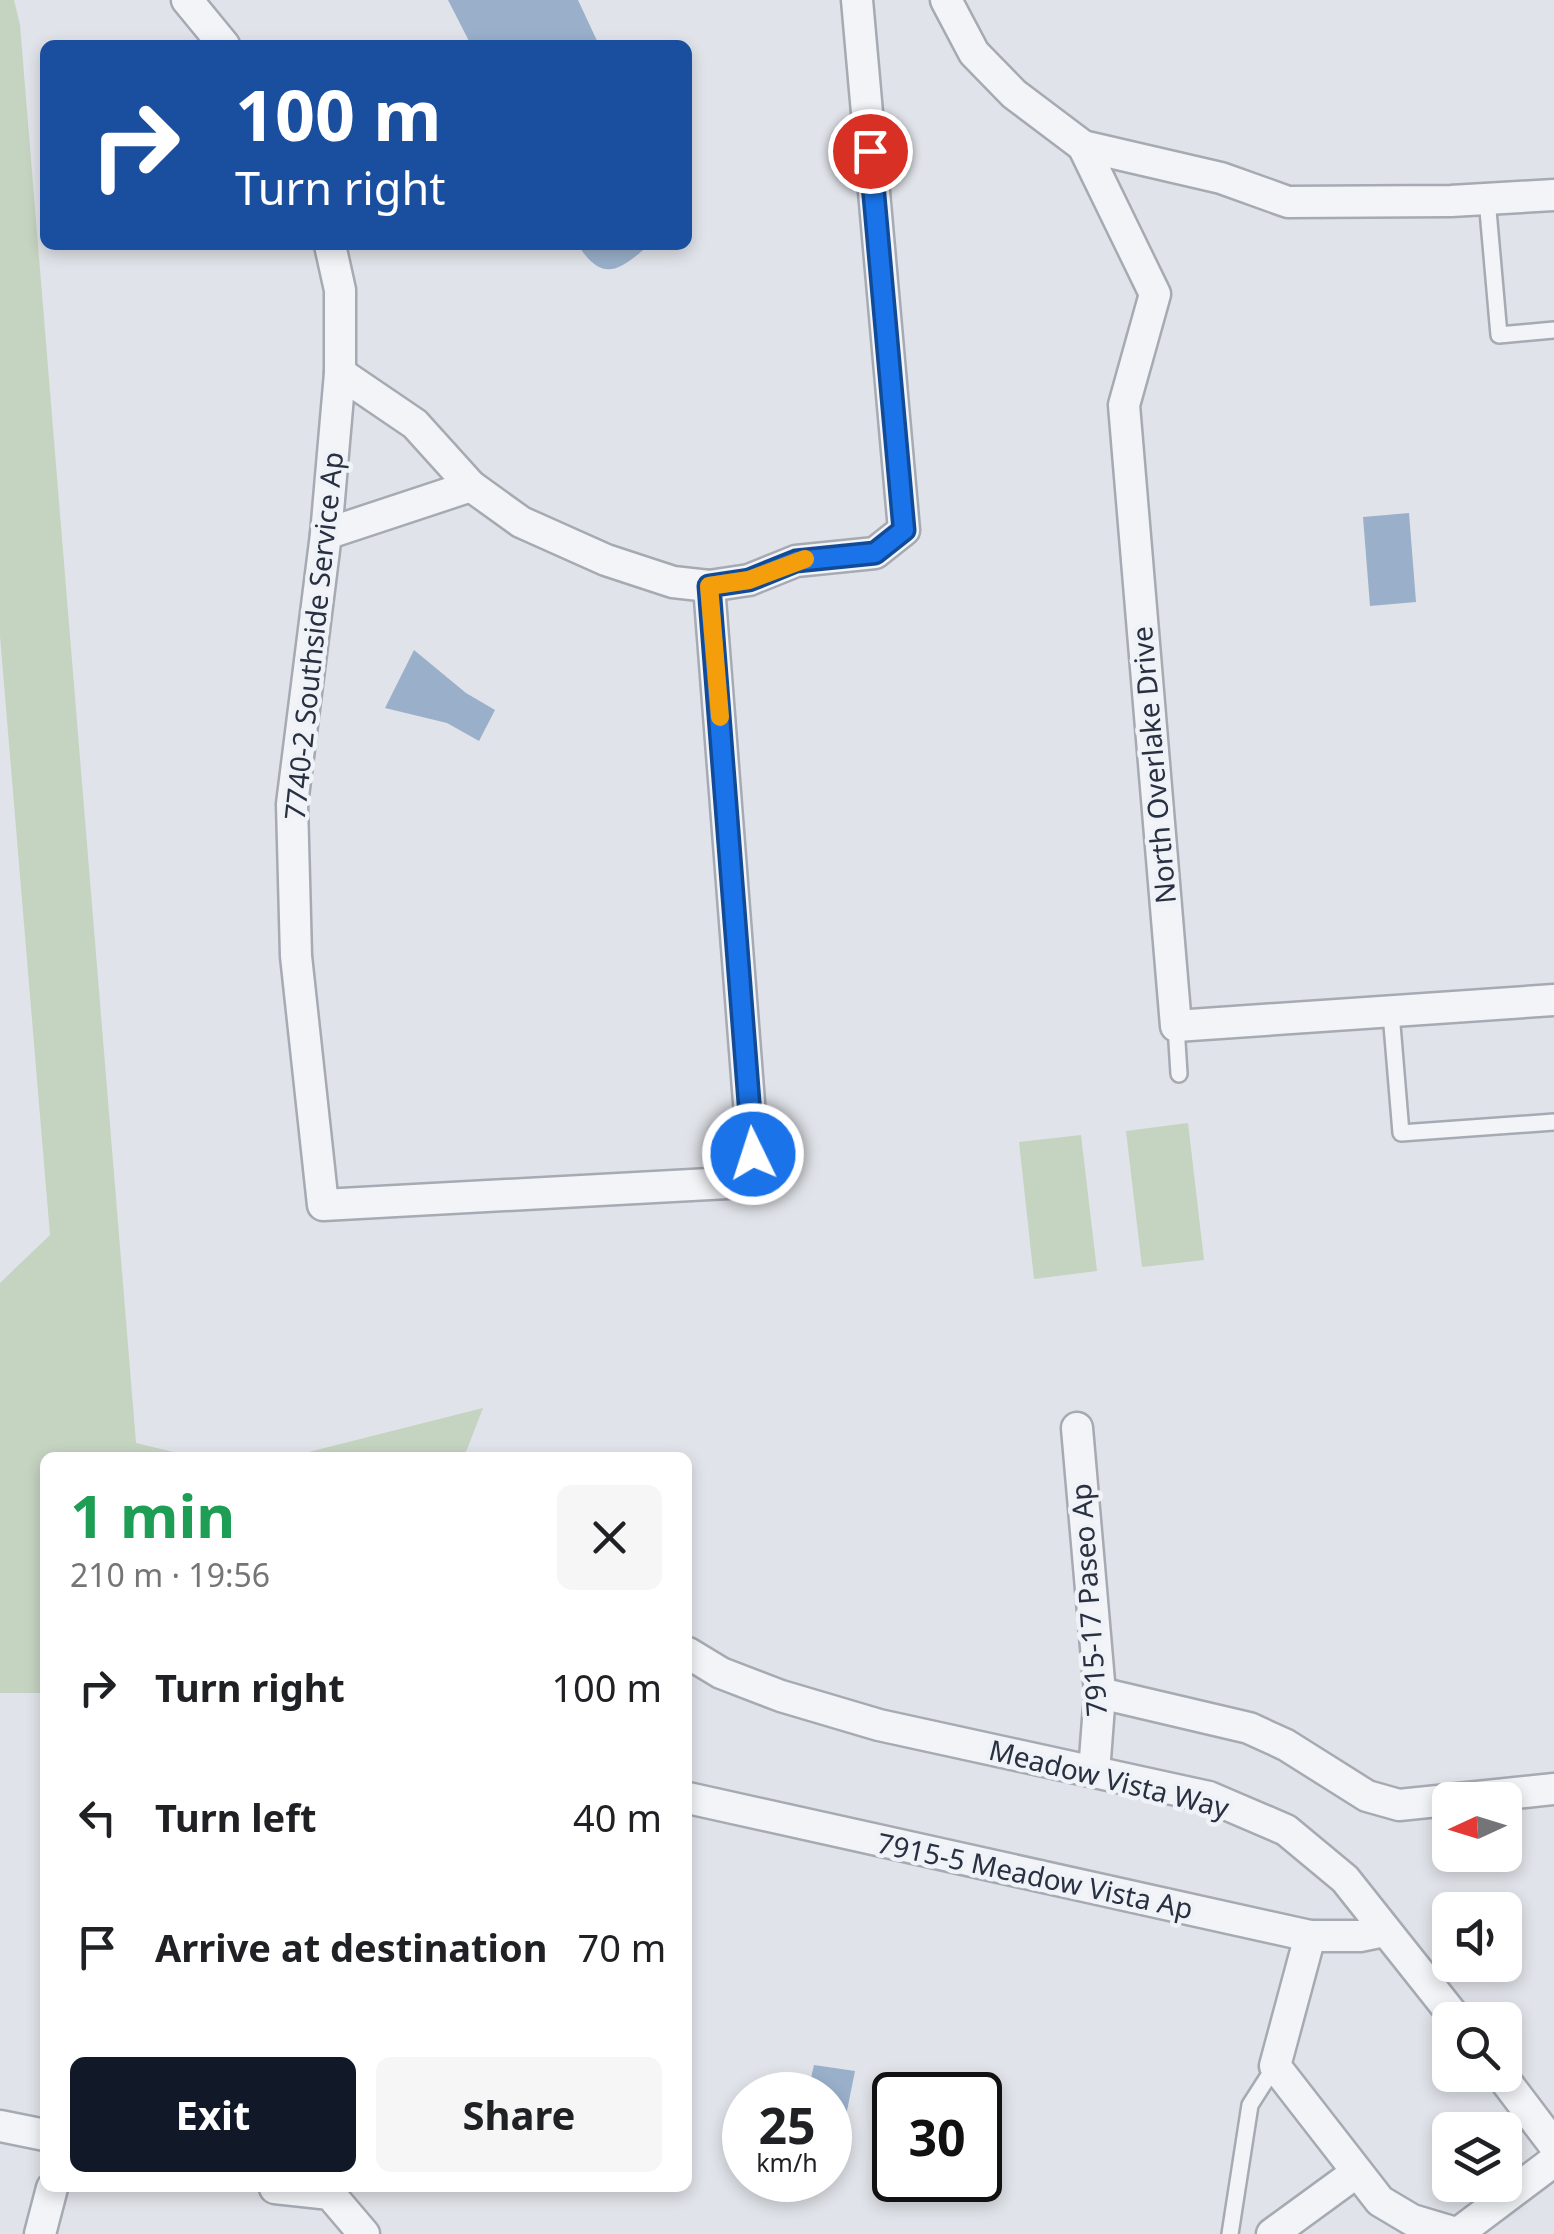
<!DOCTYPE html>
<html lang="en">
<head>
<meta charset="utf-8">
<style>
	:root { --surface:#fff; --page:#f6f6f6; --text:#202124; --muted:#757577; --accent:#111827 }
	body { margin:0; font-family:"Noto Sans",sans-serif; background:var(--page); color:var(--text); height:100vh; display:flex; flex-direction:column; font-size:38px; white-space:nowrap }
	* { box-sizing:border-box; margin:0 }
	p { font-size:32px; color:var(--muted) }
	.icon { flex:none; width:55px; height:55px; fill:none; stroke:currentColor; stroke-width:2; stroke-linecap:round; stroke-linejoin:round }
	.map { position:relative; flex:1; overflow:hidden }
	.side { position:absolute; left:40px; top:1452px; width:652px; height:740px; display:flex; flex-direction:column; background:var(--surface); border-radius:15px; box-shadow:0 5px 15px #0003 }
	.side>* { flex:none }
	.hud { position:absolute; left:40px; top:40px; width:652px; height:210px; border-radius:15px; box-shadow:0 5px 15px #0003; background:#1a4fa0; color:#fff; overflow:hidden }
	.needle { width:65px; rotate:266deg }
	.buttons { position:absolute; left:1432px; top:1782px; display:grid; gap:20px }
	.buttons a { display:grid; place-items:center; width:90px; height:90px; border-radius:15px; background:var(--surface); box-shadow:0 5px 15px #0003; font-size:50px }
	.speed { position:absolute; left:722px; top:2072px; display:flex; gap:20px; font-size:50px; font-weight:700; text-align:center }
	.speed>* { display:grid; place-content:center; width:130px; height:130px; border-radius:50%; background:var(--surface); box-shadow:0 5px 15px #0003; line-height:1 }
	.speed small { font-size:25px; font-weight:400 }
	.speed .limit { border:5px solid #111; border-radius:15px; background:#fff; color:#111 }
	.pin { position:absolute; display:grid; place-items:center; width:85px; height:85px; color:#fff; margin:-42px; border:5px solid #fff; border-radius:50%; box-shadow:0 2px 10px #0007 }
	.me { position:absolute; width:110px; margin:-55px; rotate:356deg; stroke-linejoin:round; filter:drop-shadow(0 0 8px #0008) }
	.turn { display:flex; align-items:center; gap:35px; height:210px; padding:0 30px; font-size:45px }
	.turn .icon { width:130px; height:130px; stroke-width:2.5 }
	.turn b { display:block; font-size:70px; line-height:85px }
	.round { display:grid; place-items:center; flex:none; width:105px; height:105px; border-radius:15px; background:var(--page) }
	.headline { display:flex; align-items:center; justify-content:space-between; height:170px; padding:0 30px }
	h1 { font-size:60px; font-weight:700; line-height:75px; color:#1e9e55 }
	.action { display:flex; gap:20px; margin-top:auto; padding:20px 30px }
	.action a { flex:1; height:115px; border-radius:15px; background:var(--accent); color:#fff; font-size:40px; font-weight:700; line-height:115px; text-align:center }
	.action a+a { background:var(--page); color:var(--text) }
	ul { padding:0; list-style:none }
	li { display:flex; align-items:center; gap:30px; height:130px; padding:0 30px }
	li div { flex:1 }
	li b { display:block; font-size:38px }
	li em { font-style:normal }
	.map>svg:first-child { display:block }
	.green { fill:#c5d3c1 }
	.water { fill:#9ab0ca }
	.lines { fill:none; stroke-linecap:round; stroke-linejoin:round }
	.service-casing { stroke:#a5aab3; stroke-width:20 }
	.minor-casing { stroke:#a5aab3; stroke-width:35 }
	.service { stroke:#f3f4f7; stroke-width:15 }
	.minor { stroke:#f3f4f7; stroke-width:30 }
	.route-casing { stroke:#114b97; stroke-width:25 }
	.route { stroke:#1a73e8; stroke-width:18 }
	.slow { stroke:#f59e0b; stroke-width:18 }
	.labels { text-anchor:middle; stroke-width:9; stroke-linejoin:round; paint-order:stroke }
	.street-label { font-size:28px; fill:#283041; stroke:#eff2f7 }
</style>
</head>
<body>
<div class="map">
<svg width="1554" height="2234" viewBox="0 0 1554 2234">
	<rect width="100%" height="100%" fill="#e0e3e9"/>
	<g class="green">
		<polygon points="0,0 14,0 20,25 136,1443 194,1457 45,1458 45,1693 0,1693 0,1283 50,1235 0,636"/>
		<polygon points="1188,1123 1204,1260 1142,1267 1126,1131"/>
		<polygon points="1081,1135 1097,1271 1034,1279 1019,1142"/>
		<polygon points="483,1408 464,1457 289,1457"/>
	</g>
	<g class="water">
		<polygon points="448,0 578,0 599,45 471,45"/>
		<path d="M578,245H649C620,270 603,284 578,245Z"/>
		<polygon points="1409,513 1416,602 1370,606 1363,517"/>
		<polygon points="414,650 466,693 495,710 479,741 447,723 385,708"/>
		<polygon points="814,2065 855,2071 838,2155 830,2154 830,2095 807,2095"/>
	</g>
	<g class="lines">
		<g class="service-casing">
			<g id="service">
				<polyline points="1487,199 1499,335 1554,330"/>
				<polyline points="1391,1013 1401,1133 1554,1122"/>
				<polyline points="1176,1026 1179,1074"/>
				<polyline points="1230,2234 1250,2105 1275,2066"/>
			</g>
		</g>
		<g class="minor-casing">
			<g id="minor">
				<polyline points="187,0 224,45"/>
				<polyline points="946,0 974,53 1014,94 1083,146 1221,178 1288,202 1451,201 1554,195"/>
				<polyline points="1083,146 1155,294 1124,405 1176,1026 1554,1000"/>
				<polyline points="330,245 340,290 340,373 326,534 292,804 296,956 323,1205 728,1183 753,1154 709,586"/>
				<polyline points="340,373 415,424 471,486 521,522 606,560 673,582 709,586 749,580 796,561 875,553 904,530 857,0"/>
				<polyline points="326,534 471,486"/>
				<polyline points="1077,1428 1100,1693 1094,1772"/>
				<polyline points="688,1653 721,1673 781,1696 879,1725 1209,1797 1286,1830 1345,1879 1457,2020"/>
				<polyline points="1100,1693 1249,1728 1286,1745 1367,1796 1399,1805 1554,1789"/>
				<polyline points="688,1798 1310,1936 1360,1936 1384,1931"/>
				<polyline points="1310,1936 1275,2066 1380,2201 1412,2220 1459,2234"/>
				<polyline points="1501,2075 1554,2145"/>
				<polyline points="0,2126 45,2135"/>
				<polyline points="275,2188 330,2194 364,2234"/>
				<polyline points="40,2234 52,2188"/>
				<polyline points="1272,2234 1357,2172"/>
				<polyline points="1457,2234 1554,2161"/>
			</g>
		</g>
		<use href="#service" class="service"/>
		<use href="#minor" class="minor"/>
	</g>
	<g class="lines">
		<g class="route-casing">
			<polyline id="route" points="753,1154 709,586 749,580 796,561 875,553 904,530 870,151"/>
		</g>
		<use href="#route" class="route"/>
		<polyline class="slow" points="720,717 709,586 749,580 805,559"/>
	</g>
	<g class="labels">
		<g class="street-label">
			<text transform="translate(314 636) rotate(-84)" y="10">7740-2 Southside Service Ap</text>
			<text transform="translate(1154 765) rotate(-95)" y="10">North Overlake Drive</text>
			<text transform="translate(1089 1600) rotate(-94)" y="10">7915-17 Paseo Ap</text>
			<text transform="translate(1109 1779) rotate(14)" y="10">Meadow Vista Way</text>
			<text transform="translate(1035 1876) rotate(12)" y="10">7915-5 Meadow Vista Ap</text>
		</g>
	</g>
</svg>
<div class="buttons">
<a><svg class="needle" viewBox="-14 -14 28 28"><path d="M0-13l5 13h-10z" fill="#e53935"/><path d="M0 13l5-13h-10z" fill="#757577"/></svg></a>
<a><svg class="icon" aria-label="sound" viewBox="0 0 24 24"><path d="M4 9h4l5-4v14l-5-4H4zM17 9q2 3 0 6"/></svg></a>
<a><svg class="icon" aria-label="search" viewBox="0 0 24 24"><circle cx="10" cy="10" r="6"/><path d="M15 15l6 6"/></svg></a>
<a><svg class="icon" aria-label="layers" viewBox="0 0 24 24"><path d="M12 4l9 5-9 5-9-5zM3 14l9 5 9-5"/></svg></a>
</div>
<div class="speed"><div>25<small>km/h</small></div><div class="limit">30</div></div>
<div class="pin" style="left:870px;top:151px;background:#d93025"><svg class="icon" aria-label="arrive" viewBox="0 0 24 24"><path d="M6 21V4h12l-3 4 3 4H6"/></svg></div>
<svg class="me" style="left:753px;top:1154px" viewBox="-20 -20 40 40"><circle r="17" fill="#1a73e8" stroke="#fff" stroke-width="3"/><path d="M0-11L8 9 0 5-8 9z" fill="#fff"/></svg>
<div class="hud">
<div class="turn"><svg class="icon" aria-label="right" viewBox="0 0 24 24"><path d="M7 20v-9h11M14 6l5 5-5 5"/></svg><div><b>100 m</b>Turn right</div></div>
</div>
<section class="side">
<div class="headline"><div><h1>1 min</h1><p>210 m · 19:56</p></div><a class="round"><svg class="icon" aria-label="close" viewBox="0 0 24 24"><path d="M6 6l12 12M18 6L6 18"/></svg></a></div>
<ul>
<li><svg class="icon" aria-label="right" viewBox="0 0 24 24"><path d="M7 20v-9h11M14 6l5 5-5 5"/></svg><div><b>Turn right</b></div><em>100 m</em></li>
<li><svg class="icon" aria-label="left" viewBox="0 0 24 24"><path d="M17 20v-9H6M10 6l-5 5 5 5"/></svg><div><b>Turn left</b></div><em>40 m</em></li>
<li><svg class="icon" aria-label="arrive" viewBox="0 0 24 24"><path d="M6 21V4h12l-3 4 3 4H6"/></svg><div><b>Arrive at destination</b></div><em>70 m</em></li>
</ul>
<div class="action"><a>Exit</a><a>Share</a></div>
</section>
</div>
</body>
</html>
